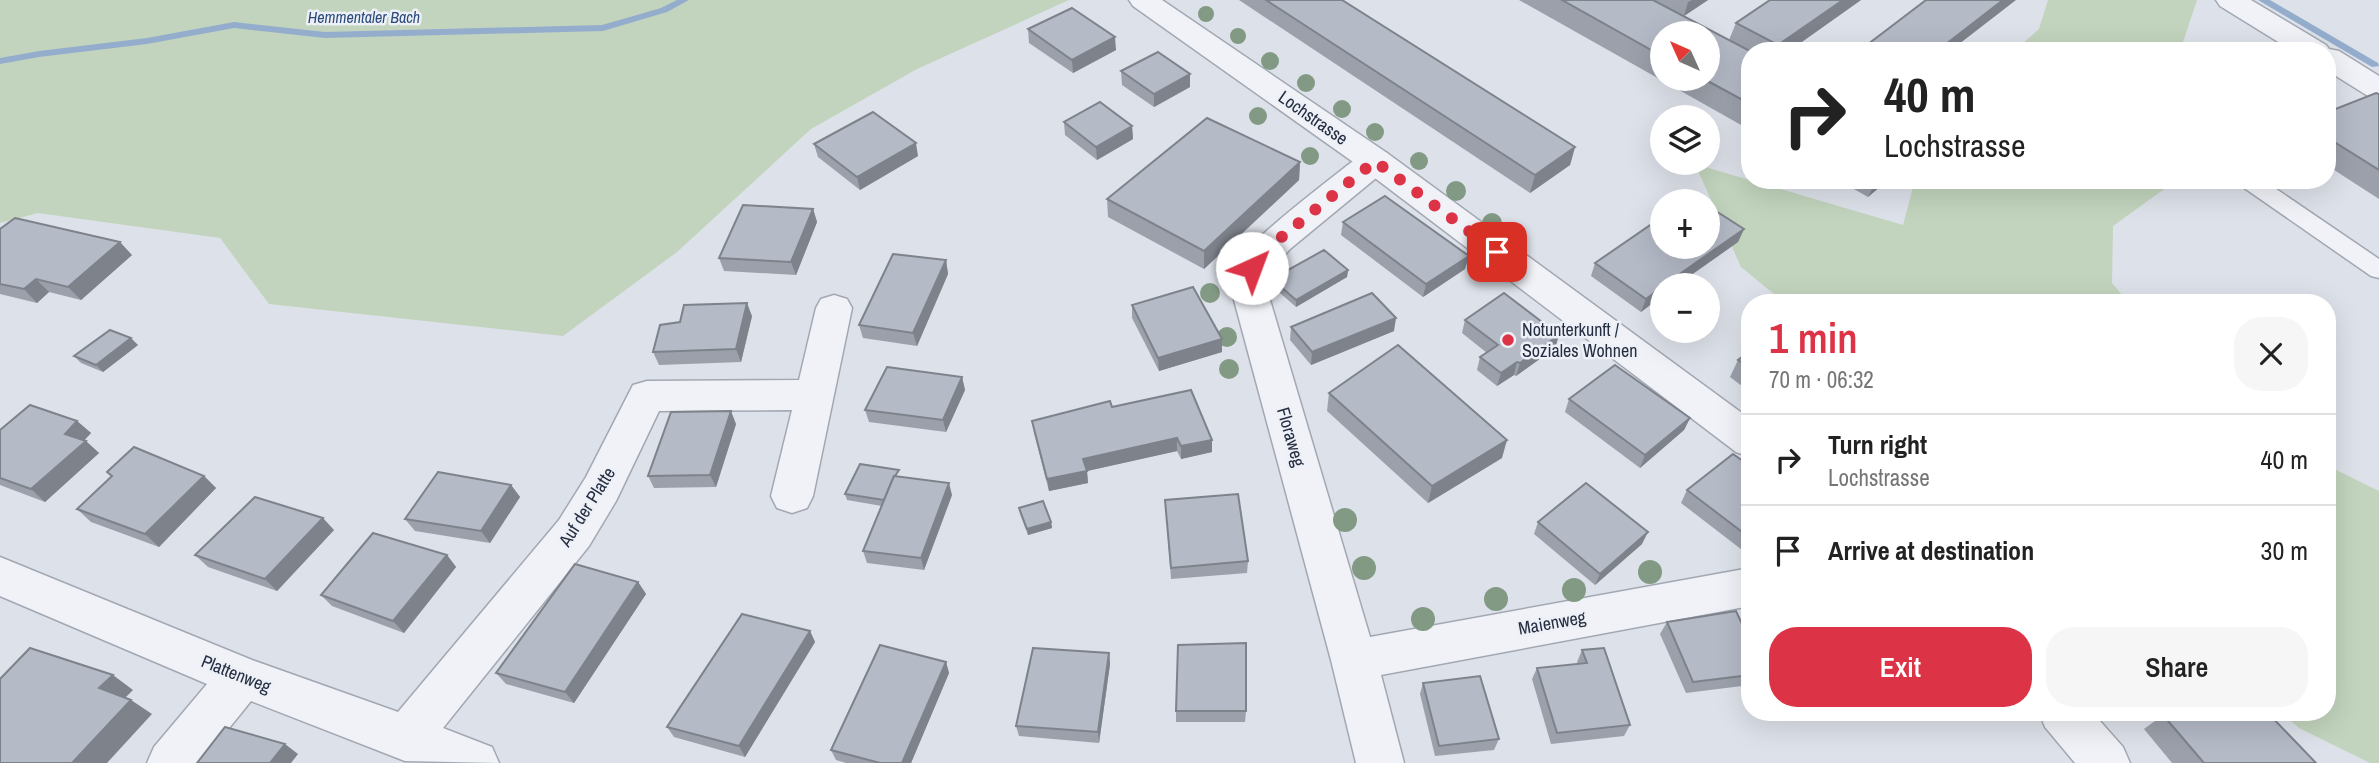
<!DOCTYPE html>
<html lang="en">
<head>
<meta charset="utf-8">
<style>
	:root { --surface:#fff; --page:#f6f6f6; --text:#222; --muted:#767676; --line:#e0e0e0; --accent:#dd3346 }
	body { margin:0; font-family:"Archivo Narrow",sans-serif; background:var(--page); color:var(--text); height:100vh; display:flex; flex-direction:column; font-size:26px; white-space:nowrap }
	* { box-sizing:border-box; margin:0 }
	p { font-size:23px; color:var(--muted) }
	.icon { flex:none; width:38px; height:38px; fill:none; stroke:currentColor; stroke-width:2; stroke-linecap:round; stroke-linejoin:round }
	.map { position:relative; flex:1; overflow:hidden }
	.side { position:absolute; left:1741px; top:294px; width:595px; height:427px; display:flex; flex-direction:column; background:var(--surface); border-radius:28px; box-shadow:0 7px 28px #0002 }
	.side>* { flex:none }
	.guide { position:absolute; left:1741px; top:42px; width:595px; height:147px; border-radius:28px; box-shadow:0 7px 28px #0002; background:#fff; color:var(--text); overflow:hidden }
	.needle { width:46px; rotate:315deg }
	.fabs { position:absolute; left:1650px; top:21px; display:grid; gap:14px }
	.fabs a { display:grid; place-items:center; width:70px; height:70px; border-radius:50%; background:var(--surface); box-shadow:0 7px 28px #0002; font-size:35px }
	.pin { position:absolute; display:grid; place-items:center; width:60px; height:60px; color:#fff; margin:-30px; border-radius:14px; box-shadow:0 4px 10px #0006 }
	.me { position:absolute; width:77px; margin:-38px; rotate:43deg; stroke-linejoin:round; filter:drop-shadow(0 0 5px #0008) }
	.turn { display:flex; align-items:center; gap:24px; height:147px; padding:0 28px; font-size:32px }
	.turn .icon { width:91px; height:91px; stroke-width:2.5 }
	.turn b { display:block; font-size:49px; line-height:60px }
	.round { display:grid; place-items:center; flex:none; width:74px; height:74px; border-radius:28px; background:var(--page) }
	.headline { display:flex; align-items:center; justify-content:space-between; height:119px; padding:0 28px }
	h1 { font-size:42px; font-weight:600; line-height:52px; color:var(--accent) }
	.cta { display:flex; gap:14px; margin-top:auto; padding:14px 28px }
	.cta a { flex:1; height:80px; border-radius:28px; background:var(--accent); color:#fff; font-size:28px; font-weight:600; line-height:80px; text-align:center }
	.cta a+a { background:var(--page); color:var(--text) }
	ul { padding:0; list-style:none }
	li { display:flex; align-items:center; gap:21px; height:91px; padding:0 28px; border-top:2px solid var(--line) }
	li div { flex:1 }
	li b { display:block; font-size:26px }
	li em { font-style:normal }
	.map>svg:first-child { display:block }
	.green { fill:#c2d4bd }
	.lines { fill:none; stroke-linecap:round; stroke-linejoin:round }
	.stream { fill:#94adcd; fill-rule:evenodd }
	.service-casing { stroke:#a2a8b3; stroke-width:3 }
	.minor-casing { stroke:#a2a8b3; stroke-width:3 }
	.tertiary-casing { stroke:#a2a8b3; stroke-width:3 }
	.service { fill:#f0f2f7; fill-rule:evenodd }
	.minor { fill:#f0f2f7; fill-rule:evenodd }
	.tertiary { fill:#f0f2f7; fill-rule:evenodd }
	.tree { fill:#829a84 }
	.wall { fill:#9ba0aa; fill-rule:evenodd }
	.shaded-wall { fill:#7e828b }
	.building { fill:#b4bac6; stroke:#7e828b; stroke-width:2 }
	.route { stroke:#dd3346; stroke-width:12; stroke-dasharray:0 21.6 }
	.poi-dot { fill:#dd3346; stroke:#edf0f6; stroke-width:2.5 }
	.labels { text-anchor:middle; stroke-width:5; stroke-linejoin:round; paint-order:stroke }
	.far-water-label { font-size:16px; font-style:italic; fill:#2b4b7a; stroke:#edf0f6 }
	.street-label { font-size:18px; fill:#252e41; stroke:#edf0f6 }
	.poi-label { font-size:18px; fill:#252e41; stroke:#edf0f6; text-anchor:start }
</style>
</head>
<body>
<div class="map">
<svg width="2379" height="763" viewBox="0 0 2379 763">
	<rect width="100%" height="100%" fill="#dde1e9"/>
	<g class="green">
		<polygon points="0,0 1069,0 917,69 811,129 677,252 563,336 269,304 220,238 38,213 0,223"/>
		<polygon points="2048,0 2197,0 2180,51 2014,51 2039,29"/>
		<polygon points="1695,164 1903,225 1915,180 2174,182 2113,226 2112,283 2129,303 1785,303 1741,267"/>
		<polygon points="2328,466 2379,491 2379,763 2370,763 2299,728 2280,712 2328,712"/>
	</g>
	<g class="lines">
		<g class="stream">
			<polygon points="677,0 689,0 667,12 603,31 325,38 234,28 147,44 39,57 0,64 0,58 39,51 147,38 234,22 325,32 602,25 661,8"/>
			<polygon points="2258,0 2270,0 2378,63 2379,66 2372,67"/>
		</g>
		<g class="service-casing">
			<polygon id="service" points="2238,180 2263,180 2379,259 2379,278 2371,276 2240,185"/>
		</g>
		<g class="minor-casing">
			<g id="minor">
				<path d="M1375,150L1387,153L1391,161L1387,169L1290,249L1270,271V300L1370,637L1750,568V606L1381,675L1404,763H1356L1331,660L1234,300C1234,290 1232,277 1234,268C1242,244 1339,173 1363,153Z"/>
				<polygon points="834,295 847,299 852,308 813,496 807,508 792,513 777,508 771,496 792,410 659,411 616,501 589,546 443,728 492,747 499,763 405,761 251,701 201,763 147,763 154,747 207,684 0,596 0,557 252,660 398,712 559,520 586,477 633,385 647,381 799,380 816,308 821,299"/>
			</g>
		</g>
		<g class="tertiary-casing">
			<g id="tertiary">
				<polygon points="1129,0 1162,0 1387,153 1750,419 1750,457 1736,452 1363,169 1133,6"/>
				<polygon points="2216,0 2251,0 2326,45 2329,49 2339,51 2379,76 2379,99 2368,96 2328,71 2328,51 2293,51 2220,6"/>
				<polygon points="2039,712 2092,712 2123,747 2130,763 2075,763 2045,727"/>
			</g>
		</g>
		<use href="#service" class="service"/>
		<use href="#minor" class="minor"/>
		<use href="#tertiary" class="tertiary"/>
	</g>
	<g class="tree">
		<circle cx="1206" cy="14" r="8"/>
		<circle cx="1238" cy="36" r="8"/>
		<circle cx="1270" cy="61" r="9"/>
		<circle cx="1306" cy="83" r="9"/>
		<circle cx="1342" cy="109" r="9"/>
		<circle cx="1258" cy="116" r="9"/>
		<circle cx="1375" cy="132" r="9"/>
		<circle cx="1310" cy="156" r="9"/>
		<circle cx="1419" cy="161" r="9"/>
		<circle cx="1456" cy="191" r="10"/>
		<circle cx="1492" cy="223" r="10"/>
		<circle cx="1210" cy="293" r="10"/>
		<circle cx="1227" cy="337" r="10"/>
		<circle cx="1229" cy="369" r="10"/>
		<circle cx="1345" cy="520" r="12"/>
		<circle cx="1364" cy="568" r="12"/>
		<circle cx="1650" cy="572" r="12"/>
		<circle cx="1574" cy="590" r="12"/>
		<circle cx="1496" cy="599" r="12"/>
		<circle cx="1423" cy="619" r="12"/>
	</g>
	<g class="wall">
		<polygon points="1239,0 1342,0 1575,147 1570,165 1530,193"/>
		<path d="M1519,0H1708L1684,16L1670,9L1729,40L1736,23L1770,0H1861L1789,51H1750V130ZM1662,33L1708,79H1662Z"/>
		<polygon points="1028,29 1116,50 1073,73 1029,43"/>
		<polygon points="1121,71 1190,87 1154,107 1122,85"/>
		<polygon points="2379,94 2379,199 2328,166 2328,112"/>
		<polygon points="1064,122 1132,126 1133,139 1097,160 1065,135"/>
		<polygon points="814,144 918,156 860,190 818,157"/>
		<polygon points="1300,162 1299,180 1204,269 1108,217 1107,199"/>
		<polygon points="1838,180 1888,180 1868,197"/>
		<polygon points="813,209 817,222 796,275 724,271 719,258"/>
		<polygon points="1343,222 1465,269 1423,297 1341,235"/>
		<polygon points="0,229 132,255 81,300 49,292 37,303 0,294"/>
		<polygon points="1744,229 1738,242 1677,285 1662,285 1662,296 1641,312 1591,276 1595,263"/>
		<polygon points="946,260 948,274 917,346 863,338 859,325"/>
		<polygon points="1348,270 1347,277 1296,307 1272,286 1272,279"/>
		<polygon points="1132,305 1222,339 1222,352 1159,371 1132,318"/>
		<polygon points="752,316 741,362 659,365 653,352"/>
		<polygon points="1465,320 1559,335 1555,348 1516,376 1514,375 1497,386 1477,370 1480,357 1487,353 1462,333"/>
		<polygon points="1291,327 1394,331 1311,365 1290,340"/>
		<polygon points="138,345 103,372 81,363 74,356"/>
		<polygon points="1750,351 1750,392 1730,377 1738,360"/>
		<polygon points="962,377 965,390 946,432 869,422 865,410"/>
		<polygon points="1329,393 1502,458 1428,503 1327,411"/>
		<polygon points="1569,399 1690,418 1684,430 1640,468 1565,412"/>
		<polygon points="1112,407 1212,440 1212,452 1181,459 1177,451 1087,471 1088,483 1049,491 1034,433 1032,421"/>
		<polygon points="77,421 91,433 84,440 99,453 45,502 0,485 0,430"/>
		<polygon points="736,424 716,487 654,488 648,476"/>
		<polygon points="1750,466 1750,556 1681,503 1687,490"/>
		<polygon points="107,472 204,476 216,488 159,547 91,522 77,509 112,477"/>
		<polygon points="900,477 952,495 924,570 867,563 863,551 882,506 847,500 845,494"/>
		<polygon points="511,485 520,497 490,543 415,531 405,519"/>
		<polygon points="1165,500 1248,561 1247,573 1171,579"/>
		<polygon points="1019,508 1051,522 1052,528 1028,535 1020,514"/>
		<polygon points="1538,522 1642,544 1595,585 1534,534"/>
		<polygon points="334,530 277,591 208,567 195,555"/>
		<polygon points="447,555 456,567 404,633 332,606 321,595"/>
		<polygon points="638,582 646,594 574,703 506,684 496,673"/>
		<polygon points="1667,622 1750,641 1750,685 1686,693 1660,634"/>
		<polygon points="810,631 815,642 745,757 674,737 667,727"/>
		<polygon points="1582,650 1630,725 1624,736 1551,744 1532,679 1537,668 1578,664 1577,662"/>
		<polygon points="1109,653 1110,664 1099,743 1019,736 1016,726"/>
		<polygon points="946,662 949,673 911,763 846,763 836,760 831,750"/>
		<polygon points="1423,683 1499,739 1494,750 1435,756 1420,694"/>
		<polygon points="1176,711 1246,711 1245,722 1176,722"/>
		<polygon points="2163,715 2316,763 2172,763 2144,729"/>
	</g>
	<g class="shaded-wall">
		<polygon points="1692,0 1708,0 1684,16 1688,2"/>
		<polygon points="1843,0 1861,0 1789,51 1776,51 1778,45"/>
		<polygon points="2003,0 2016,0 1950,51 1937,51"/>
		<polygon points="1115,37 1116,50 1073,73 1072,60"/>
		<polygon points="1190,74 1190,87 1154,107 1154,94"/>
		<polygon points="1132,126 1133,139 1097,160 1096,147"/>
		<polygon points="916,143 918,156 860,190 857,177"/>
		<polygon points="1575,147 1570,165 1530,193 1535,175"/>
		<polygon points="1300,162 1299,180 1204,269 1204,251"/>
		<polygon points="1877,180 1888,180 1868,197"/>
		<polygon points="813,209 817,222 796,275 791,262"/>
		<polygon points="1744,229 1738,242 1677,285 1664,285"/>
		<polygon points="120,242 132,255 81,300 68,287"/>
		<polygon points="1469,256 1465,269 1423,297 1426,284"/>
		<polygon points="946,260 948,274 917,346 913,333"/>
		<polygon points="1348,270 1347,277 1296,307 1296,300"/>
		<polygon points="36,279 49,292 37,303 24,289"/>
		<polygon points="1662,287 1662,296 1641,312 1646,299"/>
		<polygon points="747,303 752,316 741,362 736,349"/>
		<polygon points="1396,318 1394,331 1311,365 1312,352"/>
		<polygon points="1559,335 1555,348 1516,376 1520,363"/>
		<polygon points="131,338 138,345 103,372 96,365"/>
		<polygon points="1222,339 1222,352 1159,371 1158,358"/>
		<polygon points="1517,362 1514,375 1497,386 1501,373"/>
		<polygon points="962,377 965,390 946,432 943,420"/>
		<polygon points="731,411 736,424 716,487 710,475"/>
		<polygon points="1690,418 1684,430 1640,468 1645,455"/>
		<polygon points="77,421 91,433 79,446 65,434"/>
		<polygon points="1177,438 1177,451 1087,471 1088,483 1049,491 1047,479 1083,459"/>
		<polygon points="1212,440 1212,452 1181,459 1181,446"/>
		<polygon points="1507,440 1502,458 1428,503 1432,486"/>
		<polygon points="86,441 99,453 45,502 31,489"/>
		<polygon points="204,476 216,488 159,547 145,534"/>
		<polygon points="949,483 952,495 924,570 921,558"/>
		<polygon points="511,485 520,497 490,543 481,531"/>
		<polygon points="323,518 334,530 277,591 265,579"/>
		<polygon points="1051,522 1052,528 1028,535 1027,529"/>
		<polygon points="1648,532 1642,544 1595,585 1600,574"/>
		<polygon points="447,555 456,567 404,633 393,621"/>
		<polygon points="638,582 646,594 574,703 565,692"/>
		<polygon points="810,631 815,642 745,757 739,746"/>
		<polygon points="1109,653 1110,664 1099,743 1098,732"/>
		<polygon points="946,662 949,673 911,763 902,763"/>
		<polygon points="113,675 133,690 120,703 99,688"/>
		<polygon points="131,700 152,714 107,763 72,763"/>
		<polygon points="285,744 298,754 291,763 270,763"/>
	</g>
	<g class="building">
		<polygon points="1266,0 1342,0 1575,147 1535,175"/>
		<polygon points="1562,0 1653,0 1750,51 1750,104 1704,79 1708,79 1708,33 1662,33 1662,56"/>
		<polygon points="1770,0 1843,0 1778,45 1736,23"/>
		<polygon points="1926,0 2003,0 1937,51 1859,51"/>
		<polygon points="1072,8 1115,37 1072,60 1028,29"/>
		<polygon points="1158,52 1190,74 1154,94 1121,71"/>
		<polygon points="2376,93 2379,94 2379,170 2328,138 2328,112"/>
		<polygon points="1100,102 1132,126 1096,147 1064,122"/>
		<polygon points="873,112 916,143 857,177 814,144"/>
		<polygon points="1207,118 1300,162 1204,251 1107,199"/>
		<polygon points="1385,196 1469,256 1426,284 1343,222"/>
		<polygon points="1693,197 1700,201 1686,201"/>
		<polygon points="743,205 813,209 791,262 719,258"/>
		<polygon points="1708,206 1744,229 1664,285 1662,285 1662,287 1646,299 1595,263 1662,217 1662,247 1708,247"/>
		<polygon points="15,218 120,242 68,287 36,279 24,289 0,284 0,229"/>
		<polygon points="1324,250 1348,270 1296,300 1272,279"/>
		<polygon points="893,254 946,260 913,333 859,325"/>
		<polygon points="1193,287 1222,339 1158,358 1132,305"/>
		<polygon points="1372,293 1396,318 1312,352 1291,327"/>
		<polygon points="1504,293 1559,335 1520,363 1517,362 1501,373 1480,357 1498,345 1465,320"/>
		<polygon points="747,303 736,349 653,352 660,325 680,322 684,305"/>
		<polygon points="110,330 131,338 96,365 74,356"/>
		<polygon points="1398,345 1507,440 1432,486 1329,393"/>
		<polygon points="1750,351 1750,368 1738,360"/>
		<polygon points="1615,365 1690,418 1645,455 1569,399"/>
		<polygon points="887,367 962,377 943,420 865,410"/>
		<polygon points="1191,390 1212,440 1181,446 1177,438 1083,459 1087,471 1047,479 1032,421 1110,401 1112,407"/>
		<polygon points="30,405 77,421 65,434 86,441 31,489 0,478 0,430"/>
		<polygon points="731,411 710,475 648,476 671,412"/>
		<polygon points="134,447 204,476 145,534 77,509 112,476 107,472"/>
		<polygon points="1733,454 1750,466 1750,538 1687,490"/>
		<polygon points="860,464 899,470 895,476 894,476 884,500 845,494"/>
		<polygon points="438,472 511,485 481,531 405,519"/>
		<polygon points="894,476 949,483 921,558 863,551"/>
		<polygon points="1586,483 1648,532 1600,574 1538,522"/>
		<polygon points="1238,494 1248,561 1171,568 1165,500"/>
		<polygon points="255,497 323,518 265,579 195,555"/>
		<polygon points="1043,501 1051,522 1027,529 1019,508"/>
		<polygon points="373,533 447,555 393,621 321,595"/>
		<polygon points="575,564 638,582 565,692 496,673"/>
		<polygon points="1736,611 1750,641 1750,675 1693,682 1667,622"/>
		<polygon points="742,614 810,631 739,746 667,727"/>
		<polygon points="1246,643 1246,711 1176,711 1178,645"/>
		<polygon points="880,645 946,662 902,763 880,763 831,750"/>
		<polygon points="30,648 113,675 99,688 131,700 72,763 0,763 0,679"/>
		<polygon points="1033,648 1109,653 1098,732 1016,726"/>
		<polygon points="1604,648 1630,725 1557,733 1537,668 1587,663 1582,650"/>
		<polygon points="1480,676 1499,739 1439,746 1423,683"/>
		<polygon points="2169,712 2267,712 2316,763 2204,763 2163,715"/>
		<polygon points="225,727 285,744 270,763 197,763"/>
	</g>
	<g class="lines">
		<polyline class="route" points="1252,268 1278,240 1375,161 1497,252"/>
	</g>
	<circle class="poi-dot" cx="1508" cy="340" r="7"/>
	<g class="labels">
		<g class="far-water-label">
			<text x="364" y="23">Hemmentaler Bach</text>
		</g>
		<g class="street-label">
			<text transform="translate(1313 118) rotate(35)" y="6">Lochstrasse</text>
			<text transform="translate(1291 437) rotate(74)" y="6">Floraweg</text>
			<text transform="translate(587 507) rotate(-58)" y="6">Auf der Platte</text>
			<text transform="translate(1552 623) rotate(-10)" y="6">Maienweg</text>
			<text transform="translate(236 674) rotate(22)" y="6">Plattenweg</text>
		</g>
		<g class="poi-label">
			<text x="1522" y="336">Notunterkunft /<tspan x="1522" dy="21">Soziales Wohnen</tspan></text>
		</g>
	</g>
</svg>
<div class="fabs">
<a><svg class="needle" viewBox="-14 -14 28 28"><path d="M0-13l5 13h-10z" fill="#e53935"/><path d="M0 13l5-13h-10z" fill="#767676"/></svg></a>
<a><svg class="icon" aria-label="layers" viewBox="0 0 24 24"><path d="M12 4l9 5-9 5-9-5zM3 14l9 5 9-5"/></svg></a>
<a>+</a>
<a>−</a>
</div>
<div class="pin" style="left:1497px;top:252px;background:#d93025"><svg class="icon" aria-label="arrive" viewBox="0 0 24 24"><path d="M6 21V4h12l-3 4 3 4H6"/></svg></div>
<svg class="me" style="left:1252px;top:268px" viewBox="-20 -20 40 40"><circle r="19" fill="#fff"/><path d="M0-13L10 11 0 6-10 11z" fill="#dd3346"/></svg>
<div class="guide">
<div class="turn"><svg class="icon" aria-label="right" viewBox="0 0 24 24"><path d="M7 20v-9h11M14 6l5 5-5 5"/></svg><div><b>40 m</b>Lochstrasse</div></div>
</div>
<section class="side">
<div class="headline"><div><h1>1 min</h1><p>70 m · 06:32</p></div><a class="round"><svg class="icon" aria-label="close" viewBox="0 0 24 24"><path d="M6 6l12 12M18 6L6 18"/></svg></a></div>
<ul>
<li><svg class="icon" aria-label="right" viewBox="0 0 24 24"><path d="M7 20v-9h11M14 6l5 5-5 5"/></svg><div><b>Turn right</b><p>Lochstrasse</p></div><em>40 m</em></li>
<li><svg class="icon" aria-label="arrive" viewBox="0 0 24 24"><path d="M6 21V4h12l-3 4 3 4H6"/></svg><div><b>Arrive at destination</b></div><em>30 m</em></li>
</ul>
<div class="cta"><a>Exit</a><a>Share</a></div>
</section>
</div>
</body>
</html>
